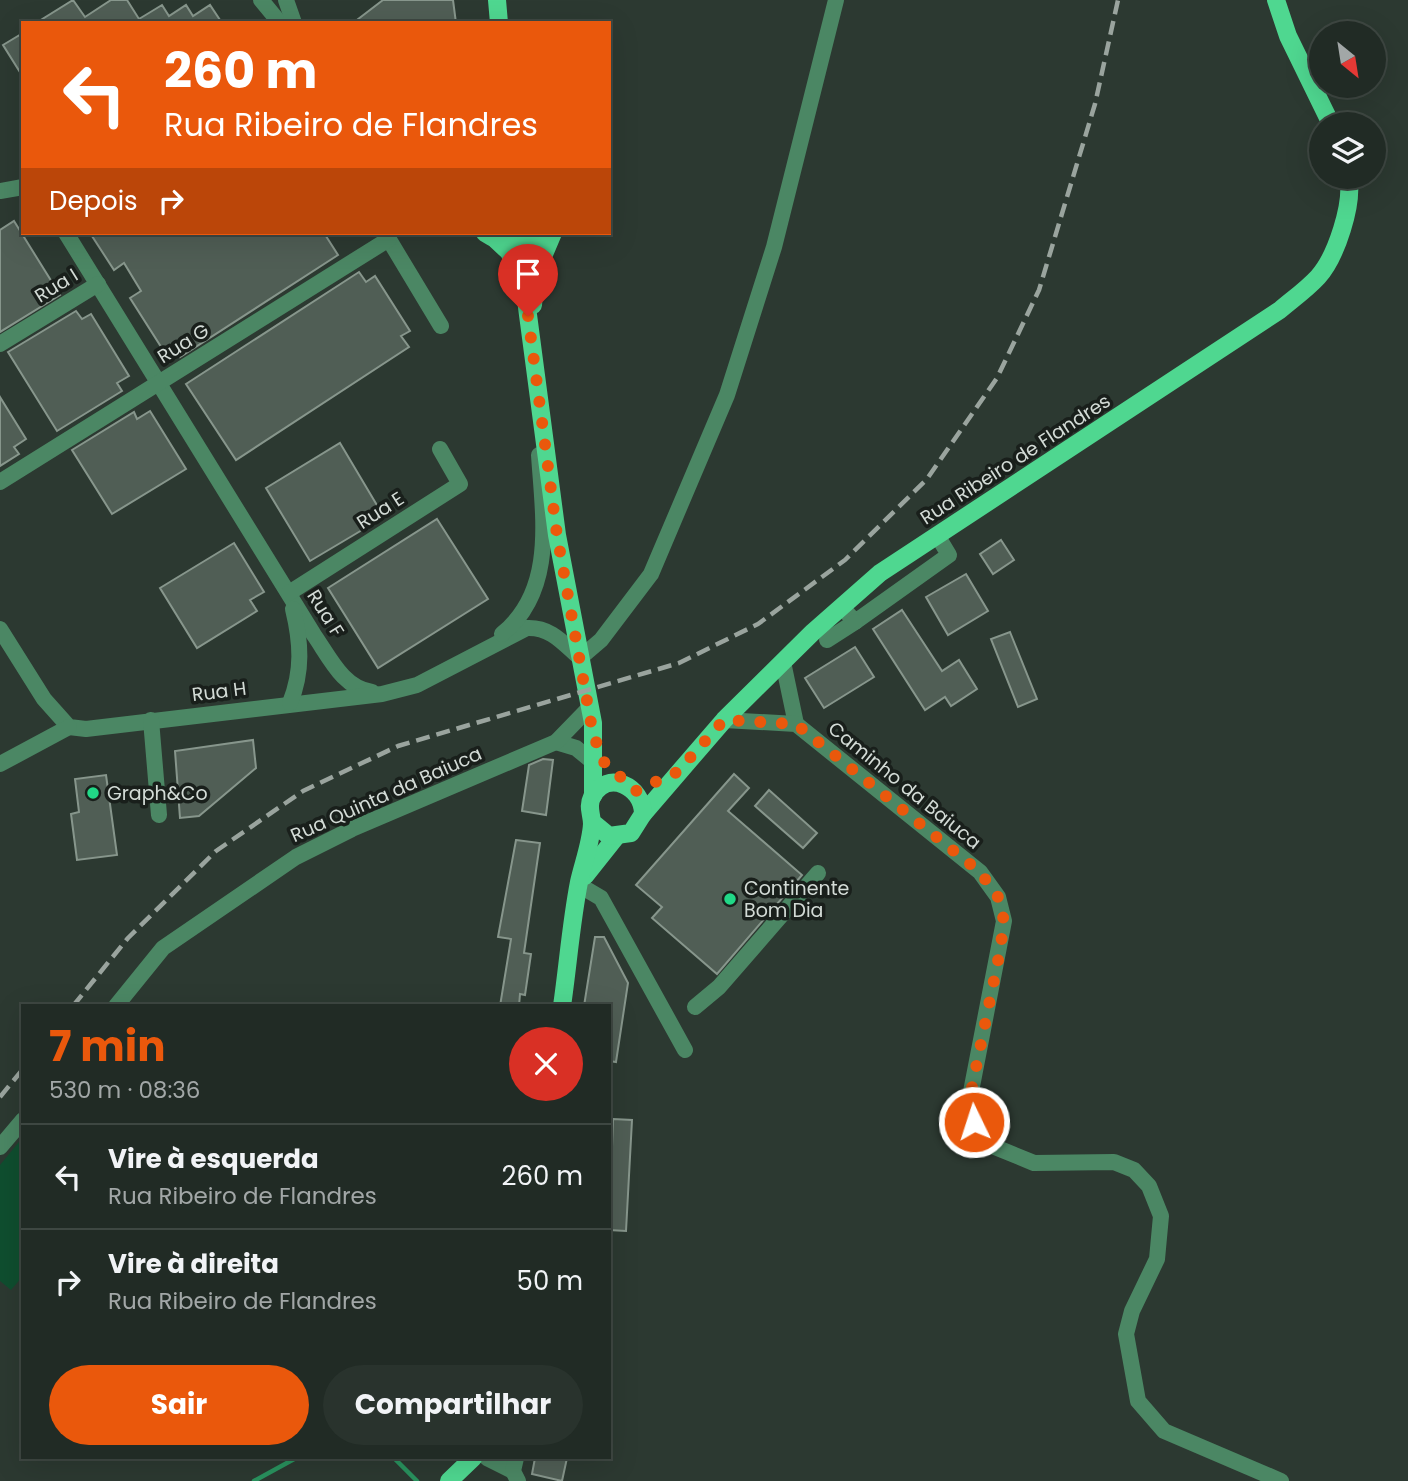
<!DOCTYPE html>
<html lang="pt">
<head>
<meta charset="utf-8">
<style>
	:root { --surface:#212b25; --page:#29332d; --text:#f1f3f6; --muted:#a2a7a7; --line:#3e4742; --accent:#ea580c }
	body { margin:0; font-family:Poppins,sans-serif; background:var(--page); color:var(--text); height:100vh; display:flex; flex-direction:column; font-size:26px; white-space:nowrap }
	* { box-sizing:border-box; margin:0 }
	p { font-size:23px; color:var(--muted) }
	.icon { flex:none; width:38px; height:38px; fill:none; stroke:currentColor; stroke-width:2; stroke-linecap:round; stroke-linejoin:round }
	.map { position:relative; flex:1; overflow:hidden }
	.sheet { position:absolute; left:21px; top:1004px; width:590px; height:455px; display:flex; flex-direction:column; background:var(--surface); border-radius:0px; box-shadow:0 7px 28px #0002,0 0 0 2px var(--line) }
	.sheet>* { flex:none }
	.banner { position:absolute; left:21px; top:21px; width:590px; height:214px; border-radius:0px; box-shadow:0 7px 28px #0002,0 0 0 2px var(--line); background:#ea580c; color:#fff; overflow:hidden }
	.needle { width:46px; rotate:150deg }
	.buttons { position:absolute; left:1309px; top:21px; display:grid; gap:14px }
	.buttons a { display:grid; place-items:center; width:77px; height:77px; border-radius:50%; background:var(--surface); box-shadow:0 7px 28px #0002,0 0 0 2px var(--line); font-size:35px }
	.pin { position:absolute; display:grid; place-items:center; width:60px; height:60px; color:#fff; margin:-72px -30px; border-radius:50% 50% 50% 0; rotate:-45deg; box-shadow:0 0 7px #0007 }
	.pin .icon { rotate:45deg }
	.me { position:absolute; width:77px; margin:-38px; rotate:356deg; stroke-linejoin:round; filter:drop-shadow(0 0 5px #0008) }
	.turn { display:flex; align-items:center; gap:24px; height:147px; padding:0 28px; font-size:32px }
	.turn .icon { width:91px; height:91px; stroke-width:2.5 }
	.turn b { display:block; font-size:49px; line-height:60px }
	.then { display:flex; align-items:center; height:66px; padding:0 28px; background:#0003; gap:14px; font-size:26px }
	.round { display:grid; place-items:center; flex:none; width:74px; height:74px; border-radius:37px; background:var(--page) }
	.headline { display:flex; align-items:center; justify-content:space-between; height:119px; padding:0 28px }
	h1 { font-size:42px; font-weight:700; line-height:52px; color:var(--accent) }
	.action { display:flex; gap:14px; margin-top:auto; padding:14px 28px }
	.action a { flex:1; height:80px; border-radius:42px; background:var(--accent); color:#fff; font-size:28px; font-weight:700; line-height:80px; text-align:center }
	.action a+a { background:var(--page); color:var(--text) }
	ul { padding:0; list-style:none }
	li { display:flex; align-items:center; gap:21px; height:105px; padding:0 28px; border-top:2px solid var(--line) }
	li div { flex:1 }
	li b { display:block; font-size:26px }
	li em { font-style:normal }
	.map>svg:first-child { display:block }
	.green { fill:#0f4e2f }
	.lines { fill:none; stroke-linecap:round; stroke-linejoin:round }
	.stream { stroke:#29925e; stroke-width:4.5 }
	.building { fill:#505e55; stroke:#87968c; stroke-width:2 }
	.minor { stroke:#4b8764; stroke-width:16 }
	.major { stroke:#4fd790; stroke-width:18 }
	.rail { stroke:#9aa49e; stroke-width:4.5; stroke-dasharray:14 7; stroke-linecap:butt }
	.route { stroke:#ea580c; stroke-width:12; stroke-dasharray:0 21.6 }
	.poi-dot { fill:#21d887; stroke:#191f1b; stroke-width:2.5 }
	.labels { text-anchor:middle; stroke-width:7; stroke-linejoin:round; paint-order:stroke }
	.street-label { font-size:19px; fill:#d3dbd6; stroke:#191f1b }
	.poi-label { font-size:19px; fill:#d3dbd6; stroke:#191f1b; text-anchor:start }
</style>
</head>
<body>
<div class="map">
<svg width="1408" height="1481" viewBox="0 0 1408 1481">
	<rect width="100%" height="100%" fill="#2c3931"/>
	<polygon class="green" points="23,1137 23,1276 11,1290 0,1281 0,1165"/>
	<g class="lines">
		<g class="stream">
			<polyline points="394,1458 417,1481"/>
			<polyline points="254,1481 296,1458"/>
		</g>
	</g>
	<g class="building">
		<polygon points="73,0 85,17 111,0 127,0 139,19 162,5 169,16 186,5 193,16 210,5 222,23 36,23"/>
		<polygon points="383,0 453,0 456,23 353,23"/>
		<polygon points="23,33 23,77 3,45"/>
		<polygon points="14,221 60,295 0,332 0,230"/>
		<polygon points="90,233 324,233 338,255 180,357 174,347 165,353 130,298 141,291 124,263 114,270"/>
		<polygon points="359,272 366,282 375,276 410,331 401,336 409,347 236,460 186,384"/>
		<polygon points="76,311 82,319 91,314 129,376 117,383 122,391 57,431 8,352"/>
		<polygon points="0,397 26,439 14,447 19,454 0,466"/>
		<polygon points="150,411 186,469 112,514 72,450 134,412 137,419"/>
		<polygon points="340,443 384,517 310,561 266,488"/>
		<polygon points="437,519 488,599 378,668 328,588"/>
		<polygon points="1001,540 1014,560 993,574 980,554"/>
		<polygon points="234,543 264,592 250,600 257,611 197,648 160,588"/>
		<polygon points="966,574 988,611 948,635 926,597"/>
		<polygon points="902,610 942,671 959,660 977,689 951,706 945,697 925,710 873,629"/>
		<polygon points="1010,632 1037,699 1018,707 991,639"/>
		<polygon points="855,647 874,677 824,708 805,678"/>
		<polygon points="253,740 256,768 199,816 180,818 175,751"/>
		<polygon points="543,759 553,760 546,815 522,811 529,765"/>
		<polygon points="734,774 749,788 728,811 802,875 717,974 652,918 662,907 636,885"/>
		<polygon points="106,775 117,855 77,860 71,814 79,812 75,779"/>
		<polygon points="769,790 817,833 803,848 755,806"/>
		<polygon points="516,840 540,843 524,953 531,954 525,995 520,994 519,1006 500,1006 511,939 498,937"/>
		<polygon points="595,937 604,937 628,983 616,1062 609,1061 609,1006 584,1006"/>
		<polygon points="613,1119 632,1120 626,1231 609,1230"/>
		<polygon points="535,1458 567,1458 562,1481 532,1474"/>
	</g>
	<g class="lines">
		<g class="minor">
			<polyline points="261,0 280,23"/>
			<polyline points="286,0 294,23"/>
			<polyline points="0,191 23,187"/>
			<path d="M66,233L314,635C330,658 343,688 372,692"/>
			<polyline points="385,233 441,326"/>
			<polyline points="0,344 98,284"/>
			<polyline points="0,482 389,239"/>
			<polyline points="289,593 460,484 440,449"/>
			<polyline points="842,607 855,622 949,555 937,535"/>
			<path d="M0,629L44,699L69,727L86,729L382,694L417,685L527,628C551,627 563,643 580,658L601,640L651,574L727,395L774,247L836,0"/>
			<path d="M502,634C556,590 543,517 539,455"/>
			<polyline points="827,640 855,622"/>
			<polyline points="783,662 796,724"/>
			<path d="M290,703C303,671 301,642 293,609"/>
			<polyline points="151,720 159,815"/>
			<polyline points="724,720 796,724 980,872 998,897 1004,921 969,1102 974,1122 995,1147 1034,1163 1114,1162 1134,1170 1149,1186 1161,1216 1157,1259 1132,1311 1126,1334 1138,1401 1164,1431 1281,1481"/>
			<polyline points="556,742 576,748 593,762"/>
			<polyline points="0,764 69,727"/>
			<polyline points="579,885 601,898 685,1050"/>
			<polyline points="116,1006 163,948 296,857 352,829 556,742 590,707"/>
			<polyline points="695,1007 719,987 818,873"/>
			<polyline points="0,1147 23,1120"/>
			<polyline points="487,1458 513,1471"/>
			<polyline points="516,1458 513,1471 518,1481"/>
		</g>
		<g class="major">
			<polyline points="497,0 499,23"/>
			<polyline points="1276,0 1288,36 1331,124"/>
			<path d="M485,233C506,247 530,249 550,233"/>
			<polyline points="496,240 509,252 525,292 557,535 593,723 593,796"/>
			<polyline points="533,305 536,273 553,233"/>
			<path d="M643,814L724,720L813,632L880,573L1280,310C1293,299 1307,289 1318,277C1336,257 1354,203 1348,177"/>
			<polyline points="585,876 616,837"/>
			<path d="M562,1006C568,965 571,923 579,882C583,864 591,843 592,824C592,814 587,807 592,797C607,769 643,786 643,814L631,833L609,836L592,822"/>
			<polyline points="449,1481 473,1458"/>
		</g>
		<g class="rail">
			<polyline points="73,1006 128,938 216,851 303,791 398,746 679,663 758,624 845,560 927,479 997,378 1039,290 1095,104 1118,0"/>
			<polyline points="0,1097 23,1069"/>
		</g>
	</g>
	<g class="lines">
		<polyline class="route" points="528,316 557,535 593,734 604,762 636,791 677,772 724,720 796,724 980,872 998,897 1004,921 1000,951 969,1102 974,1122"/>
	</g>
	<g class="poi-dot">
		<circle cx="93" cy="793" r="7"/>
		<circle cx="730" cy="899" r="7"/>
	</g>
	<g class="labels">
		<g class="street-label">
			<text transform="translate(56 285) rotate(-32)" y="7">Rua I</text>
			<text transform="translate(183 343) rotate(-32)" y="7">Rua G</text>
			<text transform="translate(1015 459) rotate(-33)" y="7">Rua Ribeiro de Flandres</text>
			<text transform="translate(380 510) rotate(-33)" y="7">Rua E</text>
			<text transform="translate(326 613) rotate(58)" y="7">Rua F</text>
			<text transform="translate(219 691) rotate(-7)" y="7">Rua H</text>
			<text transform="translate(905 785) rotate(39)" y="7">Caminho da Baiuca</text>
			<text transform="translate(386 794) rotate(-24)" y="7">Rua Quinta da Baiuca</text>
		</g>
		<g class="poi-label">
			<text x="107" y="800">Graph&amp;Co</text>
			<text x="744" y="895">Continente<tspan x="744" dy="22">Bom Dia</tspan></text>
		</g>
	</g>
</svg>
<div class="buttons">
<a><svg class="needle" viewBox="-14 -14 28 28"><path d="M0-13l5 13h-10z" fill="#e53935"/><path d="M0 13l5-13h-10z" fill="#a2a7a7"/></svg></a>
<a><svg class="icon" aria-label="layers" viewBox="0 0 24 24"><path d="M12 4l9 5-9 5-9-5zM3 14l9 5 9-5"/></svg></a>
</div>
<div class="pin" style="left:528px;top:316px;background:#d93025"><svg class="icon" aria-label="arrive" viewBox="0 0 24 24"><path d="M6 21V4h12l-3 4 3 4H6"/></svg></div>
<svg class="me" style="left:974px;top:1122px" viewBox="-20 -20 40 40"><circle r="17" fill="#ea580c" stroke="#fff" stroke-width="3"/><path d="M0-11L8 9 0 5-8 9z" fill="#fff"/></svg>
<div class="banner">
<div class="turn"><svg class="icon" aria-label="left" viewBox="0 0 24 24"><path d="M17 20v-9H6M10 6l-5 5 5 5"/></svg><div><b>260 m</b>Rua Ribeiro de Flandres</div></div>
<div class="then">Depois<svg class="icon" aria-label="right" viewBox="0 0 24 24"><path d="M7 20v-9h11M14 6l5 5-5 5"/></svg></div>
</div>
<section class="sheet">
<div class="headline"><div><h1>7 min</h1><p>530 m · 08:36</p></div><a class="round" style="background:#d93025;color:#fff"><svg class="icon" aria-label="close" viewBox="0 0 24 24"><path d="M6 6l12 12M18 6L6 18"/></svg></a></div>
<ul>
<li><svg class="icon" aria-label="left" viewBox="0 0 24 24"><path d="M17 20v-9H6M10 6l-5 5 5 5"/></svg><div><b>Vire à esquerda</b><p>Rua Ribeiro de Flandres</p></div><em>260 m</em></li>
<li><svg class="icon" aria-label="right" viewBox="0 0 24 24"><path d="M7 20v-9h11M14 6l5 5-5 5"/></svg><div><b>Vire à direita</b><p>Rua Ribeiro de Flandres</p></div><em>50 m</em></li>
</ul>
<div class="action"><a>Sair</a><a>Compartilhar</a></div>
</section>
</div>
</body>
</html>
